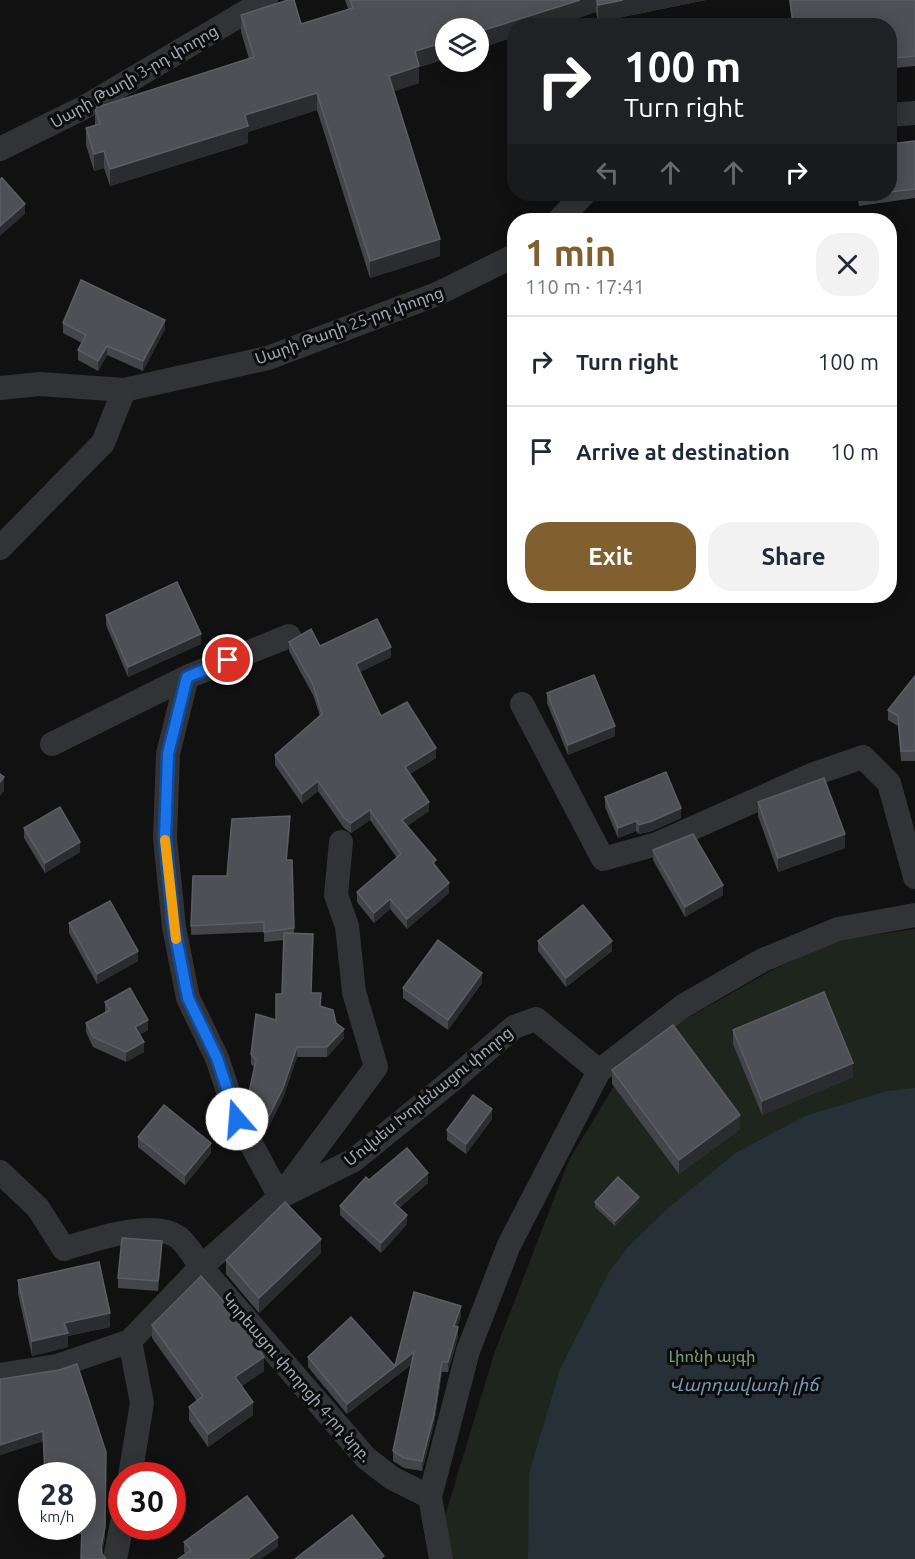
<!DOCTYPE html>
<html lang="en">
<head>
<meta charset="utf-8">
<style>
	:root { --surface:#fff; --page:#f2f2f3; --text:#1f2937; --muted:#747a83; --line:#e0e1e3; --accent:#815f2e }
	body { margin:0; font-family:Ubuntu,"Noto Sans Armenian",sans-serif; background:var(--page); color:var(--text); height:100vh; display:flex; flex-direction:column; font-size:22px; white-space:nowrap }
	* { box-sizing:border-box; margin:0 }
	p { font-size:20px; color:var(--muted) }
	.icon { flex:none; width:33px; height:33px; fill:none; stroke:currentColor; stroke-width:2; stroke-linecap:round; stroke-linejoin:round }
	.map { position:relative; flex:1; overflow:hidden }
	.side { position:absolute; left:507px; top:213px; width:390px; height:390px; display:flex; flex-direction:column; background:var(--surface); border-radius:24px; box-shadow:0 3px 15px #0003 }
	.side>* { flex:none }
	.guide { position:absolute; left:507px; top:18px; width:390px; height:183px; border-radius:24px; box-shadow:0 3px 15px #0003; background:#202124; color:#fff; overflow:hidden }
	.buttons { position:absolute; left:435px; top:18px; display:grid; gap:12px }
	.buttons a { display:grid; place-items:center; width:54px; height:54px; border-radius:50%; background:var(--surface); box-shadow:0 3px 15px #0003; font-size:30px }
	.speed { position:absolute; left:18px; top:1462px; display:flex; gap:12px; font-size:30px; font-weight:700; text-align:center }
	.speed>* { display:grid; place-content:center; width:78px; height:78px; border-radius:50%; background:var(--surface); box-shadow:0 3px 15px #0003; line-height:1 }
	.speed small { font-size:15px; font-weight:400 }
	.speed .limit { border:9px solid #d22; background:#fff; color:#111 }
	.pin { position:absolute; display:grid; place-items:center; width:51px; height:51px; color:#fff; margin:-26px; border:3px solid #fff; border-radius:50%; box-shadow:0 2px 6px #0007 }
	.me { position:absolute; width:66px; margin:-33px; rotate:342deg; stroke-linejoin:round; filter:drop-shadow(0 0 4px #0008) }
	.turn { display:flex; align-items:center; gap:21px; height:126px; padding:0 18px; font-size:27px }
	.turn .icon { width:78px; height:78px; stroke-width:2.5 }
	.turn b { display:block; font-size:42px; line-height:51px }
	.lanes { display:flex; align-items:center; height:57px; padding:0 18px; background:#0003; justify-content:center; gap:30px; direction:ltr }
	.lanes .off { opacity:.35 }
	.round { display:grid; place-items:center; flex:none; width:63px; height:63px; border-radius:24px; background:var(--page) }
	.summary { display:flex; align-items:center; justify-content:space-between; height:102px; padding:0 18px }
	h1 { font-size:36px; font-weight:700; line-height:45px; color:var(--accent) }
	.action { display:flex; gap:12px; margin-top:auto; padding:12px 18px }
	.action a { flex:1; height:69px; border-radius:24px; background:var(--accent); color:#fff; font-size:24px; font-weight:700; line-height:69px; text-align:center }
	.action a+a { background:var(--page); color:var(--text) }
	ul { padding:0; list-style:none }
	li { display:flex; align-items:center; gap:18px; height:90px; padding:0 18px; border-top:2px solid var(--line) }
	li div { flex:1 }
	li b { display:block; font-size:22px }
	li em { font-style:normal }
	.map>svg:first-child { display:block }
	.green { fill:#1d251d }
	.water { fill:#273036 }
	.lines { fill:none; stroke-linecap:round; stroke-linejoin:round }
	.street { stroke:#323337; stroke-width:24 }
	.wall { fill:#44454a }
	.shaded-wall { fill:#2b2c2f }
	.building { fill:#4e5055; stroke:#5b5e64; stroke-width:1.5 }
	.route-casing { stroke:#114b97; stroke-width:15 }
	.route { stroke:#1a73e8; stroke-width:10 }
	.slow { stroke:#f59e0b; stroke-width:10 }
	.labels { text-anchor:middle; stroke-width:6; stroke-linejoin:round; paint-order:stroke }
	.street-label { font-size:16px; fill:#a1a8b4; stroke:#0c0c0d }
	.park-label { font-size:16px; fill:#78a077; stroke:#0c0c0d }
	.water-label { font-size:18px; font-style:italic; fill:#769ab1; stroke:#0c0c0d }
</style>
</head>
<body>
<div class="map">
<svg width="915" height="1559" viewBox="0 0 915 1559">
	<rect width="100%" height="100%" fill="#111112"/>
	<polygon class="green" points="915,929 915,1559 432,1559 494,1354 569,1160 619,1078 684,1020 774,969 839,940"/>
	<polygon class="water" points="915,1088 915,1559 528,1559 529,1474 560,1369 609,1272 628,1247 667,1209 737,1152 805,1116 887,1091"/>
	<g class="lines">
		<g class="street">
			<polyline points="890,115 915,113"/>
			<polyline points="0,149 83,108 266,0"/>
			<polyline points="559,220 584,194"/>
			<polyline points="0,388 40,384 124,390 268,358 437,294 514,256"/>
			<polyline points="0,548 103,443 124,390"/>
			<polyline points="187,677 168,754 165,838 174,927 188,998 217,1058 237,1118 280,1197 376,1067 354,992 347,926 336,895 341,842"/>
			<polyline points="522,704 603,859 657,844 814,774 863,757 889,783 915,877"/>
			<polyline points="52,744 187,677 289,636"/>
			<path d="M0,1172L38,1208L64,1249C91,1240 153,1219 178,1237C187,1244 195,1258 201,1267L130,1341L57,1366L0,1375"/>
			<polyline points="130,1476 142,1403 130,1341"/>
			<polyline points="430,1497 392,1478 366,1458 201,1267 280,1197 354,1160 456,1077 514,1027 536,1019 599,1071"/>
			<polyline points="115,1559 122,1523"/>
			<polyline points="441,1559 430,1497 468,1351 509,1245 599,1071 683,1006 763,960 838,929 915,915"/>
		</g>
	</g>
	<g class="wall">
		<polygon points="345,0 706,0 598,22 596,12 553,26 514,26 514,37 478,49 478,28 446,28 446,59 419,67 419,83 394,91 440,256 370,278 317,110 248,132 248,143 110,186 104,168 94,171 86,145 86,128 95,126 95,108 249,59 241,32 241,15 301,24 348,9"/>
		<polygon points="789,0 915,0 915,66 895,68 896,90 890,91 890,26 792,23"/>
		<polygon points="915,141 915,198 859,206 857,194 890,194 890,144"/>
		<polygon points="63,323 165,329 143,371 107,355 98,371 78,360 78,350 82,343 63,333"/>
		<polygon points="106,615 201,644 128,677 106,625"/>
		<polygon points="289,642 391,657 360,672 381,716 436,758 410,774 429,811 407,826 436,866 449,893 407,929 390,909 374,923 357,902 357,892 397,858 370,820 351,833 344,828 318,791 302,804 275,765 275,755 320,716 313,695 289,651"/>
		<polygon points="915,676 915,761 901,761 898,726 888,720 888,710"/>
		<polygon points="547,693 615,736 568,755 547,703"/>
		<polygon points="605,797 681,818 652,831 639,834 636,831 618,838 605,807"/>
		<polygon points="758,802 845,848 778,872 758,816"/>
		<polygon points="290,826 287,860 292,860 294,933 312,993 320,1006 336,1023 344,1038 327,1057 297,1057 283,1098 267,1130 257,1126 248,1107 248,1097 255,1068 251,1064 251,1054 276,1020 282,994 284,940 264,942 264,932 191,935 191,926 227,876"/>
		<polygon points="24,828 80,852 45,873 24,838"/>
		<polygon points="653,850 723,895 685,917 653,860"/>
		<polygon points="69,923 138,961 97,984 69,933"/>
		<polygon points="538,941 612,951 566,987 538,951"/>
		<polygon points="482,983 448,1030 403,998 403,988"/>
		<polygon points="105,1002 148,1030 139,1035 144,1052 126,1062 93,1047 86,1032 86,1023 105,1012"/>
		<polygon points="733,1030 853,1077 762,1115 733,1044"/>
		<polygon points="612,1070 740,1129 679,1174 612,1084"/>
		<polygon points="492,1119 466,1154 447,1140 447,1130"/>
		<polygon points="138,1137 211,1153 185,1185 138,1147"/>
		<polygon points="369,1180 428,1183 399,1208 407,1224 381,1253 340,1215 340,1206"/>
		<polygon points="595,1202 639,1202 615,1226 595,1207"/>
		<polygon points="162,1251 158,1291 118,1288 118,1278"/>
		<polygon points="321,1253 259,1313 226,1274 226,1260"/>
		<polygon points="18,1280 110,1327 68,1336 68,1347 32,1356 18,1294"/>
		<polygon points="461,1316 457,1327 458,1337 448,1372 442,1372 434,1424 422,1471 404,1468 393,1461 393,1451 412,1364 347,1414 308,1367 308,1357 395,1366"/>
		<polygon points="152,1325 264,1371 242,1386 253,1415 208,1447 189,1420 189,1407 197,1401 152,1338"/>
		<polygon points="59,1370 105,1537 102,1553 82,1534 46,1534 46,1527 82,1527 82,1476 43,1441 0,1455 0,1379 2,1379"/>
		<polygon points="184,1542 278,1547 186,1554 184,1552"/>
	</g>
	<g class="shaded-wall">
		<polygon points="580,0 596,0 596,12 553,26 514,26 514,37 478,49 478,32"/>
		<polygon points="623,0 706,0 598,22 598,5"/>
		<polygon points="446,42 446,59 419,67 419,83 389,93 389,76 415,51"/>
		<polygon points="317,93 317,110 248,132 248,143 110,186 110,169 245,115"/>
		<polygon points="104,151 104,168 94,171 94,154"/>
		<polygon points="25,204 25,214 0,236 0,226"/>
		<polygon points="440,239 440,256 370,278 370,261"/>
		<polygon points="165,320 165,329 143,371 143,361"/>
		<polygon points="107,346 107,355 98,371 98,361"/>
		<polygon points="201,634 201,644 128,677 128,667"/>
		<polygon points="391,647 391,657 356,674 356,664"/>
		<polygon points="615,726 615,736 568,755 568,745"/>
		<polygon points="436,748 436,758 405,777 405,767"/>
		<polygon points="4,777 4,791 0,796 0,782"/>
		<polygon points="318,781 318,791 302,804 302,794"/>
		<polygon points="429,802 429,811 402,830 402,820"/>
		<polygon points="681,808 681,818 652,831 639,834 639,825"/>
		<polygon points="370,810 370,820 351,833 351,823"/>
		<polygon points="290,816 290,826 286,870 286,860"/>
		<polygon points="636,821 636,831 618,838 618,828"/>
		<polygon points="845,834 845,848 778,872 778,858"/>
		<polygon points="80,842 80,852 45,873 45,863"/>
		<polygon points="449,883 449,893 407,929 407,919"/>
		<polygon points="723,885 723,895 685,917 685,907"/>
		<polygon points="390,899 390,909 374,923 374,913"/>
		<polygon points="612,941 612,951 566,987 566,978"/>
		<polygon points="138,951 138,961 97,984 97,974"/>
		<polygon points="482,973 482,983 448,1030 448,1020"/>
		<polygon points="148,1020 148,1030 135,1037 135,1027"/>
		<polygon points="344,1029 344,1038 327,1057 327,1047"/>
		<polygon points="144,1042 144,1052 126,1062 126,1052"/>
		<polygon points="297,1047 297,1057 283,1098 267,1130 267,1120"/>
		<polygon points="853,1063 853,1077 762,1115 762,1101"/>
		<polygon points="492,1109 492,1119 466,1154 466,1144"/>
		<polygon points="740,1115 740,1129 679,1174 679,1160"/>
		<polygon points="211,1143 211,1153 185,1185 185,1175"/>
		<polygon points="428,1173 428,1183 394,1212 394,1203"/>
		<polygon points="639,1197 639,1202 615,1226 615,1221"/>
		<polygon points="407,1215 407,1224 381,1253 381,1243"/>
		<polygon points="321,1239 321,1253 259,1313 259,1298"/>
		<polygon points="162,1241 162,1251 158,1291 158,1281"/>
		<polygon points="461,1306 461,1316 454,1336 454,1326"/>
		<polygon points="110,1313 110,1327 68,1336 68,1347 32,1356 32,1341 64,1323"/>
		<polygon points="458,1327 458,1337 448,1372 448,1362"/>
		<polygon points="414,1352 414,1362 347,1414 347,1404"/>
		<polygon points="264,1357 264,1371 235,1391 235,1377"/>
		<polygon points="442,1362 442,1372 434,1424 422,1471 422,1461"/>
		<polygon points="253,1402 253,1415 208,1447 208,1434"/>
		<polygon points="43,1431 43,1441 0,1455 0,1445"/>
		<polygon points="106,1462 105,1537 101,1557 101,1547"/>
		<polygon points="278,1537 278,1547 261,1559 248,1559"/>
	</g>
	<g class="building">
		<polygon points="288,0 294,0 301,24 353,8 350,0 580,0 478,32 478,28 446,28 446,42 415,51 419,66 389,76 440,239 370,261 317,93 245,115 248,126 110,169 104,151 94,154 86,128 100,124 95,108 254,57 241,15"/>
		<polygon points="597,0 623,0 598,5"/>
		<polygon points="790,0 915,0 915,56 894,58 896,80 890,80 890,26 755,26 793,22"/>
		<polygon points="915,141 915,189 890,192 890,144"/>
		<polygon points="2,178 25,204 0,226 0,179"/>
		<polygon points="858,194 879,194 859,196"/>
		<polygon points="81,280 165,320 143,361 107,346 98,361 78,350 86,335 63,323"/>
		<polygon points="177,582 201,634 128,667 106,615"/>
		<polygon points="377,619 391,647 356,664 381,716 407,702 436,748 405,767 429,802 402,820 436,860 433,863 449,883 407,919 390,899 374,913 357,892 401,854 370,810 351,823 344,818 318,781 302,794 275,755 322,714 313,685 289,642 311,629 320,646"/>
		<polygon points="594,675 615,726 568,745 547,693"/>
		<polygon points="915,676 915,751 901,751 898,716 888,710"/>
		<polygon points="666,772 681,808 652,821 639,825 636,821 618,828 605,797"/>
		<polygon points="0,774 4,777 0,782"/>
		<polygon points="824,778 845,834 778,858 758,802"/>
		<polygon points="60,807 80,842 45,863 24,828"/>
		<polygon points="290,816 286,860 292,860 294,928 264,932 264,922 191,926 193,876 227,876 232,819"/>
		<polygon points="693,834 723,885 685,907 653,850"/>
		<polygon points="110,901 138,951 97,974 69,923"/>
		<polygon points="583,905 612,941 566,978 538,941"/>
		<polygon points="284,933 313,934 311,993 321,993 320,1006 333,1010 336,1023 344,1029 327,1047 297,1047 283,1088 267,1120 257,1116 248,1097 256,1060 251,1054 256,1014 276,1020 276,994 282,994"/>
		<polygon points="438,940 482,973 448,1020 403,988"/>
		<polygon points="130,988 148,1020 135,1027 144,1042 126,1052 93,1037 86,1023 110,1010 105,1002"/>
		<polygon points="824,992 853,1063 762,1101 733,1030"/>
		<polygon points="673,1025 740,1115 679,1160 612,1070"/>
		<polygon points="473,1095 492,1109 466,1144 447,1130"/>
		<polygon points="164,1105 211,1143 185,1175 138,1137"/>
		<polygon points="407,1148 428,1173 394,1203 407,1215 381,1243 340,1206 366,1177 369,1180"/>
		<polygon points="618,1177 639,1197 615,1221 595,1202"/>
		<polygon points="285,1202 321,1239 259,1298 226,1260"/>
		<polygon points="122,1238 162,1241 158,1281 118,1278"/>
		<polygon points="99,1262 110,1313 64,1323 68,1333 32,1341 18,1280"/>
		<polygon points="201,1276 239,1319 264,1357 235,1377 253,1402 208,1434 189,1407 203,1396 152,1325"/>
		<polygon points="414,1292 461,1306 454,1326 458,1327 448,1362 442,1362 434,1415 422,1461 404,1458 393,1451 414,1352 347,1404 308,1357 351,1317 395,1366"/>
		<polygon points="77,1364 106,1452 105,1527 101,1547 102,1554 106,1559 81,1559 82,1527 82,1476 45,1476 43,1431 0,1445 0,1379 2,1379 59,1370"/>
		<polygon points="247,1496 278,1537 248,1559 178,1559 191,1550 184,1542"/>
		<polygon points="352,1515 384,1556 380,1559 295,1559"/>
	</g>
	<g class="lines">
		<g class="route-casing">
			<polyline id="route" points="228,660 187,677 168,754 165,838 174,927 188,998 217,1058 237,1119"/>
		</g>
		<use href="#route" class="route"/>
		<polyline class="slow" points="165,840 176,939"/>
	</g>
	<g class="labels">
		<g class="street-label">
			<text transform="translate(134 76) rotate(-30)" y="6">Սարի Թաղի 3-րդ փողոց</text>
			<text transform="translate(349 325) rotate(-20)" y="6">Սարի Թաղի 25-րդ փողոց</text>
			<text transform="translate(428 1096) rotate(-39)" y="6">Մովսես Խորենացու փողոց</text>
			<text transform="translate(297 1377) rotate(49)" y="6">Կորեացու փողոցի 4-րդ նրբ.</text>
		</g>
		<g class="park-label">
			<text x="712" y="1362">Լիոնի այգի</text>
		</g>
		<g class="water-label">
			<text x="744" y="1391">Վարդավառի լիճ</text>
		</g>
	</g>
</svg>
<div class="buttons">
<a><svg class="icon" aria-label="layers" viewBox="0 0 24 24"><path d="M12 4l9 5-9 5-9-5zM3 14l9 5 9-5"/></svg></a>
</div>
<div class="speed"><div>28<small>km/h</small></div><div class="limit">30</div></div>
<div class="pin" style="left:228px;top:660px;background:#d93025"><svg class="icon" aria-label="arrive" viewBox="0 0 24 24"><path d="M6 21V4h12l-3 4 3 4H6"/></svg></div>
<svg class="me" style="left:237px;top:1119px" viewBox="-20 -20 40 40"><circle r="19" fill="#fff"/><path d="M0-13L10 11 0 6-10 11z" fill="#1a73e8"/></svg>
<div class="guide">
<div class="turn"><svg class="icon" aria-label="right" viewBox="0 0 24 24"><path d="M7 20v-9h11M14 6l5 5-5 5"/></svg><div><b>100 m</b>Turn right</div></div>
<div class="lanes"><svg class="icon off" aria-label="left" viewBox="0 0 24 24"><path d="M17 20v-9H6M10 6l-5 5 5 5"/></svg><svg class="icon off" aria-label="ahead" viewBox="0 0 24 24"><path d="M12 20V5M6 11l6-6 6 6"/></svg><svg class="icon off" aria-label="ahead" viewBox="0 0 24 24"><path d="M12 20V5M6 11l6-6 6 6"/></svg><svg class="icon" aria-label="right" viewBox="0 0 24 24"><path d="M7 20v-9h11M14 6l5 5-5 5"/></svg></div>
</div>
<section class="side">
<div class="summary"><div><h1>1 min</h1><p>110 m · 17:41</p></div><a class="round"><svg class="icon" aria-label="close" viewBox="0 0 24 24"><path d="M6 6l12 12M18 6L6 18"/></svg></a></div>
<ul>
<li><svg class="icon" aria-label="right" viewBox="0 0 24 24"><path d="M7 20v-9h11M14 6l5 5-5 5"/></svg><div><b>Turn right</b></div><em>100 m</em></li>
<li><svg class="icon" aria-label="arrive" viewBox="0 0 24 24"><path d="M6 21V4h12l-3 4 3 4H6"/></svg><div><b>Arrive at destination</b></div><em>10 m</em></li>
</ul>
<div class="action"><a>Exit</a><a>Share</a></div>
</section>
</div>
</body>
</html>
